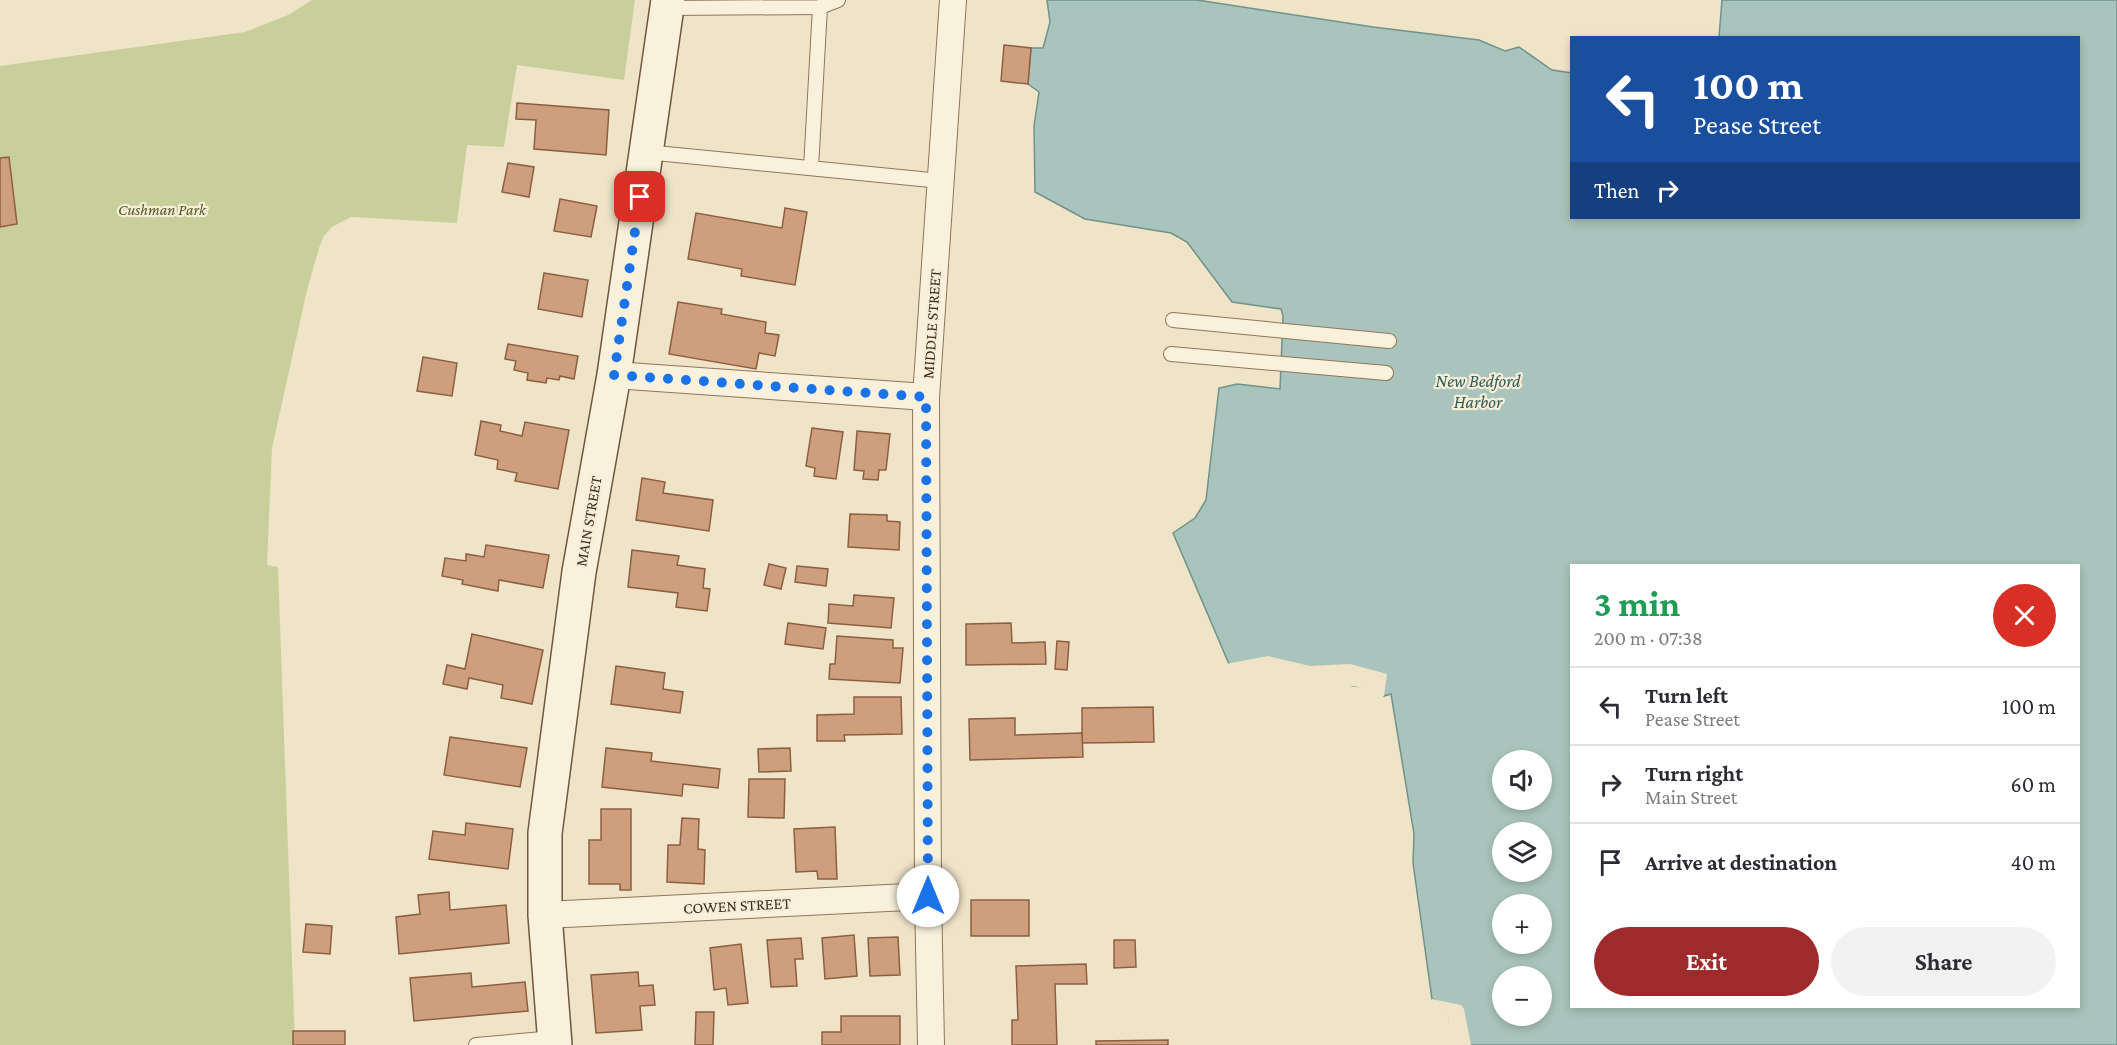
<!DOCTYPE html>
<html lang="en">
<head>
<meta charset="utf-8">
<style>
	:root { --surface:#fff; --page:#f2f2f3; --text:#2b2b33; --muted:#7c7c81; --line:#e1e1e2; --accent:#9e2a2b }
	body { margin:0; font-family:"Crimson Pro",serif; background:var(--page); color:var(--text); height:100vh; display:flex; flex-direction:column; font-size:22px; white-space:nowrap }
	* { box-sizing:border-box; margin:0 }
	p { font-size:20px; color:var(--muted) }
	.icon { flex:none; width:33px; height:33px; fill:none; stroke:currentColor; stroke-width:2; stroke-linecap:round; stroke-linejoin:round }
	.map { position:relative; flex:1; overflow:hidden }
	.sheet { position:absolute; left:1570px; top:564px; width:510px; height:444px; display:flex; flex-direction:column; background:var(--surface); border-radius:0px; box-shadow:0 3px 9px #0003 }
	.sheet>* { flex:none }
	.guide { position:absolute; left:1570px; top:36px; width:510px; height:183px; border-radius:0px; box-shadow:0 3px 9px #0003; background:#1a4fa0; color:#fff; overflow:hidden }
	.controls { position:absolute; left:1492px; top:750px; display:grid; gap:12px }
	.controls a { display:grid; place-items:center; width:60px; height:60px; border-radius:50%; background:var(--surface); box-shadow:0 3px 9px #0003; font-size:30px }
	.pin { position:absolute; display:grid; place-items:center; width:51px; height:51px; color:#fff; margin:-26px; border-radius:12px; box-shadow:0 3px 9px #0006 }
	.me { position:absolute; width:66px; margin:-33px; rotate:0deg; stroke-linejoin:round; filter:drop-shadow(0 0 4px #0008) }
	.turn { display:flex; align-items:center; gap:21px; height:126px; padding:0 24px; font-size:27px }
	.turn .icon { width:78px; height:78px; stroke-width:2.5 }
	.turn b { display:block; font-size:42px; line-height:51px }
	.then { display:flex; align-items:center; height:57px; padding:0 24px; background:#0003; gap:12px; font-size:22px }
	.round { display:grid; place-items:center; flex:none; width:63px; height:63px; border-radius:32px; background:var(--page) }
	.head { display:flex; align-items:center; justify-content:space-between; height:102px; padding:0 24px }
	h1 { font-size:36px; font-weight:700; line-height:45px; color:#1e9e55 }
	.primary-button { display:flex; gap:12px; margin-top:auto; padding:12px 24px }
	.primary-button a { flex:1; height:69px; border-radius:36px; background:var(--accent); color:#fff; font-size:24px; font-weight:700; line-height:69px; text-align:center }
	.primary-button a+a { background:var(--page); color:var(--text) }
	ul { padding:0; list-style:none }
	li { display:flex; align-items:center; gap:18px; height:78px; padding:0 24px; border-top:2px solid var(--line) }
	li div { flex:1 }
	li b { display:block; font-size:22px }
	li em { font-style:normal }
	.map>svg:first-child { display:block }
	.green { fill:#c9cf9b }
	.water { fill:#a9c4bc; stroke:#6f938a; stroke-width:1.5; fill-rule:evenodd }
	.pier { fill:#f0e4c8 }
	.building { fill:#cf9f7d; stroke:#8d5f41; stroke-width:1.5 }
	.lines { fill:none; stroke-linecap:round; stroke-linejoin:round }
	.lane-casing { stroke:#8d765c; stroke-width:16 }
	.street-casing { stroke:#8d765c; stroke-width:28 }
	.secondary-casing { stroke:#6f573f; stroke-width:36 }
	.lane { stroke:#faf1dc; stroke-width:14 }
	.street { stroke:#faf1dc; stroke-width:26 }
	.secondary { stroke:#faf1dc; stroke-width:33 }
	.route { stroke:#1a73e8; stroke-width:10; stroke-dasharray:0 18 }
	.labels { text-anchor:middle; stroke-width:4.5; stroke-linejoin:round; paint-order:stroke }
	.park-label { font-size:16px; font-style:italic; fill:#4d5a26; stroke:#f7eed8 }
	.street-label { font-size:16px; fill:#3d2e20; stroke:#f7eed8 }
	.water-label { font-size:18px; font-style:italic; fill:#2f5d5a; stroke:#f7eed8 }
</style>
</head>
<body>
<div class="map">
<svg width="2117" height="1045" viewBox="0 0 2117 1045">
	<rect width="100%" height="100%" fill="#f0e4c8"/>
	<polygon class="green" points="312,0 635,0 624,80 517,65 504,147 467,145 457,223 351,217 332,227 324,236 319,248 307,290 272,448 267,565 278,567 295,1045 0,1045 0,66 245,32 288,15"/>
	<path class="water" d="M1047,0H1197L1373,27L1479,40L1505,51L1519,47L1552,70L1572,73V218H2079V38L1719,37L1722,0H2117V1045H1454L1447,1006L1432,999L1413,863L1414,834L1391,694L1384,696L1380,689L1232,671L1173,533L1195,518L1206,500L1219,388L1237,384L1280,389L1283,316L1281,309L1232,302L1187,242L1171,233L1085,219L1035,192L1034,126L1039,92L1028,84L1031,48H1043L1050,22ZM1572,566H2079V1006H1572ZM1503,760H1542V800H1503ZM1503,832H1542V872H1503ZM1503,904H1542V944H1503ZM1503,976H1542V1016H1503Z"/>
	<g class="pier">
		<polygon points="1268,656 1310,666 1350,664 1387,674 1384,696 1381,696 1378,692 1354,686 1315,687 1282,680 1232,674 1226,664"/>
		<polygon points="1432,999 1461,1005 1464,1009 1471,1045 1451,1045 1448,1016 1445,1009 1432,1003"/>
	</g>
	<g class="building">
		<polygon points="1004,45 1031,48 1028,84 1001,81"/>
		<polygon points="517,103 609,110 606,155 534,149 536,120 516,119"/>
		<polygon points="9,157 17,224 0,227 0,158"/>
		<polygon points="508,163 534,167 529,197 502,192"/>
		<polygon points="560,199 597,206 591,237 554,231"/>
		<polygon points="785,208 807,212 795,285 741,276 742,269 688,259 696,213 782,228"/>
		<polygon points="544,273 588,280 582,317 538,309"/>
		<polygon points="678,302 722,309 721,314 766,322 765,333 779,335 775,356 759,353 756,369 669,354"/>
		<polygon points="508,344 578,356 574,379 560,376 559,380 547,378 546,383 527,380 528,373 514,370 516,361 505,359"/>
		<polygon points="423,357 457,363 452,396 417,391"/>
		<polygon points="481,421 501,425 500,431 522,436 525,422 569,430 558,489 515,481 517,473 497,469 498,460 475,455"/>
		<polygon points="812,428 843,432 836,479 814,476 815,468 806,466"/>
		<polygon points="857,431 890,434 886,470 879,470 878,480 863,479 864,471 854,470"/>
		<polygon points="642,478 665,482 663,493 713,500 709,531 636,520"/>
		<polygon points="850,514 887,515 887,521 900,522 899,550 848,547"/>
		<polygon points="486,545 549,555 543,588 499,580 498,591 462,584 463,580 442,576 445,558 466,561 466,554 484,557"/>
		<polygon points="632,550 679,556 677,565 705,569 703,588 710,589 707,611 676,607 678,593 628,587"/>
		<polygon points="769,564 786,568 781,589 764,585"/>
		<polygon points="797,566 828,569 826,586 795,582"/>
		<polygon points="854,595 894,598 891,628 828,623 829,604 853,606"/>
		<polygon points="788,623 826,628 823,649 785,644"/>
		<polygon points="1011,623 1012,643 1045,642 1046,664 966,665 966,624"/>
		<polygon points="472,634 543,650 532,704 501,698 503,685 469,678 467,689 443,684 447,665 465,669"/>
		<polygon points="837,636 893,640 893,648 903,648 900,683 829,679 830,664 835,664"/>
		<polygon points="1057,641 1069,642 1067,670 1055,669"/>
		<polygon points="616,666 665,673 663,689 683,692 680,713 611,704"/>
		<polygon points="854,697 901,697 902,734 844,735 845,741 817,741 817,715 854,714"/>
		<polygon points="1153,707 1154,742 1082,743 1082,708"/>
		<polygon points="1015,718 1015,735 1082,733 1083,757 970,760 969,719"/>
		<polygon points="450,737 527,748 520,787 444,775"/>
		<polygon points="606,748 652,753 651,761 720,769 718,788 683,784 682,796 602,787"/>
		<polygon points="790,748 791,771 759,772 758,749"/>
		<polygon points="749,779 785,779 784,818 748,817"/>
		<polygon points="601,809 631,809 631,890 620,890 620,884 589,884 589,840 601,840"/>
		<polygon points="682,818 699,819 698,849 705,850 704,884 667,882 668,845 680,845"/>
		<polygon points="466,823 513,829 508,869 429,859 433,831 465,835"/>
		<polygon points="835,827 837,879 818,879 817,871 796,872 794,829"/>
		<polygon points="449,892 450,910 506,905 509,943 399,954 396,917 420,914 418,895"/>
		<rect x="971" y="900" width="58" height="36"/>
		<polygon points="306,924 332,926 330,954 303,952"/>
		<polygon points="854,935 857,976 825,979 822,938"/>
		<polygon points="898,937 900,975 870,976 868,938"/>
		<polygon points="801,938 803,959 795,959 797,986 771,987 767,940"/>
		<polygon points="1114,940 1135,940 1136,967 1114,968"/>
		<polygon points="741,944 748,1003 728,1005 726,988 714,990 710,948"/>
		<polygon points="1086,964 1087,984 1055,984 1057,1045 1012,1045 1012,1020 1018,1020 1016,966"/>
		<polygon points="638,972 639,986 653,985 655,1005 640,1006 642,1030 596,1033 591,975"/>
		<polygon points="471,973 472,987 525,982 528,1011 414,1021 410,978"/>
		<polygon points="696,1012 714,1012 713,1045 695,1045"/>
		<polygon points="841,1016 900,1016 900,1045 822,1045 822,1032 841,1032"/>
		<rect x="293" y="1031" width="52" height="14"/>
		<polygon points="1168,1040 1168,1045 1096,1045 1096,1041"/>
	</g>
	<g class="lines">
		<g class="lane-casing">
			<g id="lane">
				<polyline points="667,8 820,7 838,0"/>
				<polyline points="646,152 941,181"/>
				<polyline points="811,168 820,7"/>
				<polyline points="1173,320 1389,341"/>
				<polyline points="1171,354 1386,373"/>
				<polyline points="476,1045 554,1038"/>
			</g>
		</g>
		<g class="street-casing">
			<g id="street">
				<polyline points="614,375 926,397"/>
				<polyline points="545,915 928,896"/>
				<polyline points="931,1045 928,896 926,397 953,0"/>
			</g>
		</g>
		<g class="secondary-casing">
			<polyline id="secondary" points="555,1045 545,915 545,833 579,572 614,375 668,0"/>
		</g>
		<use href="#lane" class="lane"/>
		<use href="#street" class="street"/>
		<use href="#secondary" class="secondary"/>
	</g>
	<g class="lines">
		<polyline class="route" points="640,197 614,375 926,397 928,896"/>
	</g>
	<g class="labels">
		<g class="park-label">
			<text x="162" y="215">Cushman Park</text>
		</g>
		<g class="street-label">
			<text transform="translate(931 324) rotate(-86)" y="6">MIDDLE STREET</text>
			<text transform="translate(588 521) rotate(-80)" y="6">MAIN STREET</text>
			<text transform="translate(737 905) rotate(-3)" y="6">COWEN STREET</text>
		</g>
		<g class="water-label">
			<text x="1478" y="387">New Bedford<tspan x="1478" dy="21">Harbor</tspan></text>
		</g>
	</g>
</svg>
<div class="controls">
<a><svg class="icon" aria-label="sound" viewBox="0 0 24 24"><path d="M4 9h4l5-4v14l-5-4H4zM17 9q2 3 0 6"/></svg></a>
<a><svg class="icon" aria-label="layers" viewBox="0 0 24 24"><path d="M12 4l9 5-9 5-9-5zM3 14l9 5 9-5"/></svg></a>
<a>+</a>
<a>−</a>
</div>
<div class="pin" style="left:640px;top:197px;background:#d93025"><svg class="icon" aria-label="arrive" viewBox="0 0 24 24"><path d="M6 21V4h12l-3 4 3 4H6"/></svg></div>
<svg class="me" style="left:928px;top:896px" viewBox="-20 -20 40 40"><circle r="19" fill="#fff"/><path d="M0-13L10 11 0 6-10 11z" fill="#1a73e8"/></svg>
<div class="guide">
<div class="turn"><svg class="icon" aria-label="left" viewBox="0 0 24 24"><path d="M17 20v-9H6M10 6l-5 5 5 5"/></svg><div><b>100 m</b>Pease Street</div></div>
<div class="then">Then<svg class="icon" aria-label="right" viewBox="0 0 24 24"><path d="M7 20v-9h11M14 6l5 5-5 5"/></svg></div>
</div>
<section class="sheet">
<div class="head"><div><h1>3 min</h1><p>200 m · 07:38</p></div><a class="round" style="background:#d93025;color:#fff"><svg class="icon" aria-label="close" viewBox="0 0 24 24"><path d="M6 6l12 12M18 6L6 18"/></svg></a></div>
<ul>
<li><svg class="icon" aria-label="left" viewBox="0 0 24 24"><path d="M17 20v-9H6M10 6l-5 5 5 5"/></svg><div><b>Turn left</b><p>Pease Street</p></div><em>100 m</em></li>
<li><svg class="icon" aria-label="right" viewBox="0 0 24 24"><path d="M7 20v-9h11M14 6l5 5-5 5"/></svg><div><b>Turn right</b><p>Main Street</p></div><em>60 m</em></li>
<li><svg class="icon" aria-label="arrive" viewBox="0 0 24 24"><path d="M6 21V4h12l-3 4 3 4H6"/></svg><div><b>Arrive at destination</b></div><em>40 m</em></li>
</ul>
<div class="primary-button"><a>Exit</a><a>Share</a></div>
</section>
</div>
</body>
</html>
